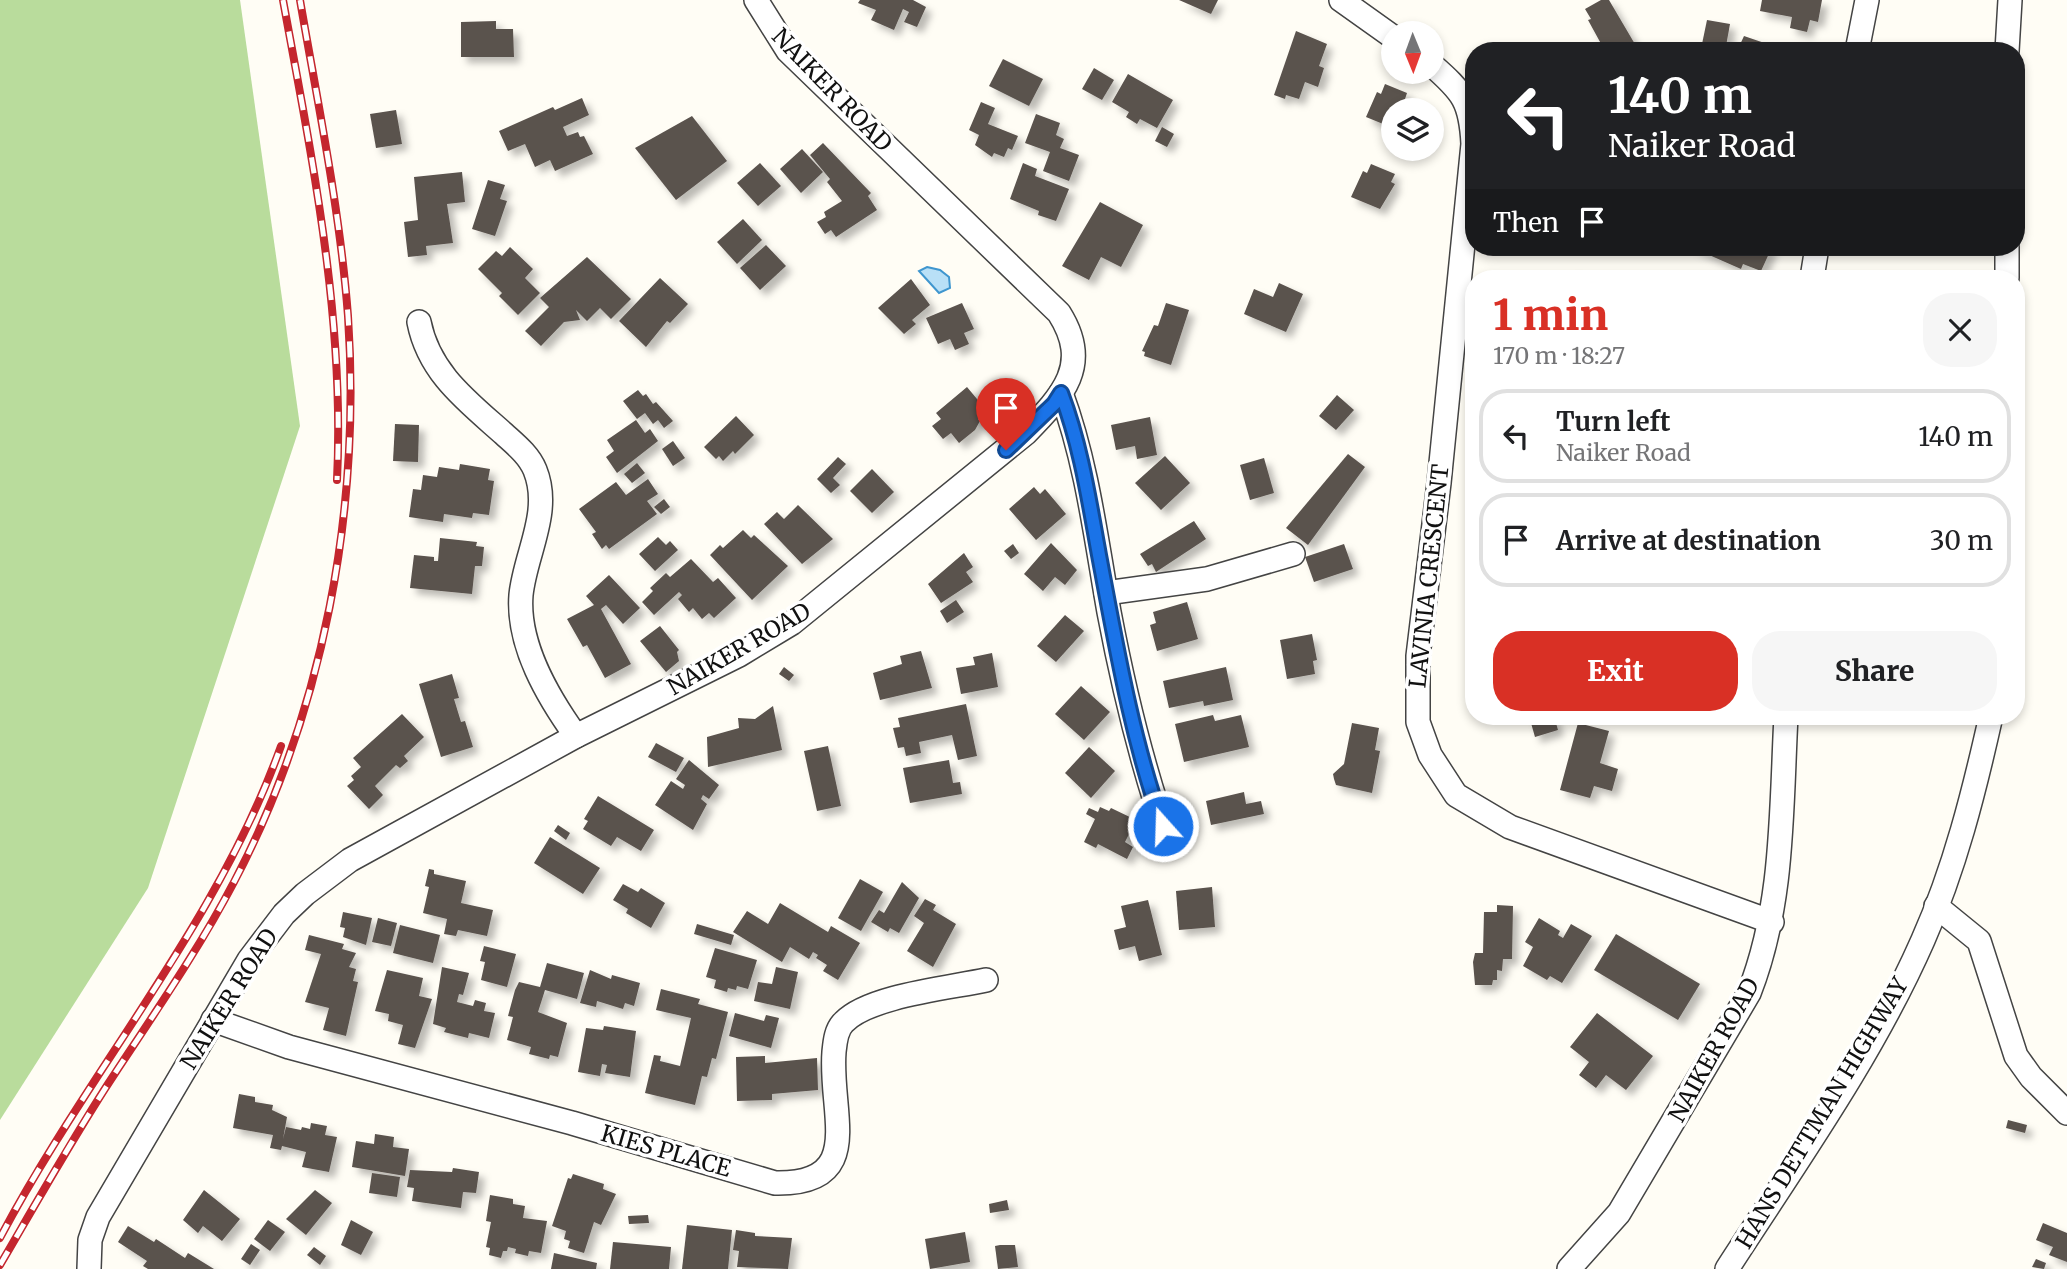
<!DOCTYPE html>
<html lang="en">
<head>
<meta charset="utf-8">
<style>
	:root { --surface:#fff; --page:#f6f6f6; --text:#202124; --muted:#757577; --line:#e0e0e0; --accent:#d93025 }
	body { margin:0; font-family:Merriweather,serif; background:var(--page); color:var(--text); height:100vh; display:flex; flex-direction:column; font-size:26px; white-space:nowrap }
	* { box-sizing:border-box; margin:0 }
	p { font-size:23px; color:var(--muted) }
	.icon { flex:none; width:38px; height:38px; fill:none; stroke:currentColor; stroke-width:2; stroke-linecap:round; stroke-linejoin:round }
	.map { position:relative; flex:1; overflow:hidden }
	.drawer { position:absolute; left:1465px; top:270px; width:560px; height:455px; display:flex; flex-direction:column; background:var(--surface); border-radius:28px; box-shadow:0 4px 10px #0003 }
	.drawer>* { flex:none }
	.top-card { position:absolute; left:1465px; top:42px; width:560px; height:214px; border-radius:28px; box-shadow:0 4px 10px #0003; background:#202124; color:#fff; overflow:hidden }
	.needle { width:46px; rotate:179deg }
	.controls { position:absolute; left:1381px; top:21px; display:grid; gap:14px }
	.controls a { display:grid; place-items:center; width:63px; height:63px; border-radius:50%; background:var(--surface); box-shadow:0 4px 10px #0003; font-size:35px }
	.pin { position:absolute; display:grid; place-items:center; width:60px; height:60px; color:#fff; margin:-72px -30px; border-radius:50% 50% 50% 0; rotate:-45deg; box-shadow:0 0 7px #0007 }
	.pin .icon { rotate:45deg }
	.me { position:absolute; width:77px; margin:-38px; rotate:340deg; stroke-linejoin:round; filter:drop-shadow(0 0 5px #0008) }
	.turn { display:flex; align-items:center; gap:24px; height:147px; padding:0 28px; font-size:32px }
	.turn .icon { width:91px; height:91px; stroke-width:2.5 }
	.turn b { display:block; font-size:49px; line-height:60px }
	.then { display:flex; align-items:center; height:66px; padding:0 28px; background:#0003; gap:14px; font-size:26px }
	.round { display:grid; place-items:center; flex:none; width:74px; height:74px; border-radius:28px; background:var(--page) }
	.headline { display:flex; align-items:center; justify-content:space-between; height:119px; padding:0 28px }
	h1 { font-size:42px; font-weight:800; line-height:52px; color:var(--accent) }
	.cta { display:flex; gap:14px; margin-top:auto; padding:14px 28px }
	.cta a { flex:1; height:80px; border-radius:28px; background:var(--accent); color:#fff; font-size:28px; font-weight:800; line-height:80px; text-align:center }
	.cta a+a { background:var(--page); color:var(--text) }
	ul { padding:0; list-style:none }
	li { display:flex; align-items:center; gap:21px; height:94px; margin:0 14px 10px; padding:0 14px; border:4px solid var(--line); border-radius:28px }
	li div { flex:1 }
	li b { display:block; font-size:26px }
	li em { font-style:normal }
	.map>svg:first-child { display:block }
	.forest { fill:#b9dc9c }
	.water { fill:#b9e0f7; stroke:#3f96cf; stroke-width:2 }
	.building { fill:#5a524d; filter:url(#shadow) }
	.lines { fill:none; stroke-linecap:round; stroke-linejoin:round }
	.minor-casing { stroke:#444; stroke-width:26 }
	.minor { stroke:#fff; stroke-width:23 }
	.rail-casing { stroke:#c4262e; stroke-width:8 }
	.rail { stroke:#fff; stroke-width:5; stroke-dasharray:16; stroke-linecap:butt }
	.route-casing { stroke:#114b97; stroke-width:18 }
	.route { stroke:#1a73e8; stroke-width:12 }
	.labels { text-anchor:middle; stroke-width:7; stroke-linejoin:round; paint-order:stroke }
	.street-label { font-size:23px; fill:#111; stroke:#fff }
</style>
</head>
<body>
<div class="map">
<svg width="2067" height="1269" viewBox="0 0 2067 1269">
	<defs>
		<filter id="shadow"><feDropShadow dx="6" dy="6" stdDeviation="3.5" flood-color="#0004"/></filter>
	</defs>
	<rect width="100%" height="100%" fill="#fffdf5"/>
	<polygon class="forest" points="0,0 240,0 300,426 148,888 0,1120"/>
	<polygon class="water" points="927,267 940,270 949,277 950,288 939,293 919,271"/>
	<g class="building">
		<polygon points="860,0 913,0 926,7 917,27 904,22 909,12 903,9 894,30 871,20 876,10 858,3"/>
		<polygon points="1179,0 1218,0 1211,14"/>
		<polygon points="1601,0 1609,0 1639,51 1605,51 1588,20 1591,19 1585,9"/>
		<polygon points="1762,0 1822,0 1818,22 1810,20 1807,32 1790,28 1792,17 1760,11"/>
		<polygon points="1707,20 1730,24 1726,46 1702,44"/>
		<polygon points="496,21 496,29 513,29 514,57 461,57 461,22"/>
		<polygon points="1296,31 1327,44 1319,66 1324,68 1318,87 1305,82 1299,99 1286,95 1285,99 1274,95"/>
		<polygon points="1744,36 1779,48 1781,45 1788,49 1737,51"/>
		<polygon points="1003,59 1043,79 1029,106 989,86"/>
		<polygon points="1094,68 1114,80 1102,100 1082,89"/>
		<polygon points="1128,74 1173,100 1157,128 1140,119 1137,124 1126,117 1129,112 1112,102"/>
		<polygon points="1385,84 1407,93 1404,102 1409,104 1407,110 1393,110 1393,128 1366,117 1377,92 1381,94"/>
		<polygon points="582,98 589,115 563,127 567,136 578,132 580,137 584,136 593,154 555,171 550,160 535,167 525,144 508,151 499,131 553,107 555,110"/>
		<polygon points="981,102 995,108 988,124 1018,136 1012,150 1008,148 1004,157 994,153 992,157 975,145 979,135 969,130"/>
		<polygon points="396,110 402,144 376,148 370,114"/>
		<polygon points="1036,114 1060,123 1056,135 1064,139 1060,148 1079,155 1069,181 1043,171 1050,152 1025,143"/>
		<polygon points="692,116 727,161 676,200 635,148"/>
		<polygon points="1162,127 1174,134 1167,147 1155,141"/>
		<polygon points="823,143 871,193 868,196 877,210 836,237 831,230 825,234 817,222 826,217 824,212 842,201 827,182 830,179 810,155"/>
		<polygon points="802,149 823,172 801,193 780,169"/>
		<polygon points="760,163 781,186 758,206 737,183"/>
		<polygon points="1023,163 1037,169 1035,176 1069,189 1056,221 1038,215 1039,211 1010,199"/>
		<polygon points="1371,164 1395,174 1391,182 1395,184 1380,209 1351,197 1363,171 1367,173"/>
		<polygon points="462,172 465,202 447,204 453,243 426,246 427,255 408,257 404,222 418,220 414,177"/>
		<polygon points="488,180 505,185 500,199 507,201 495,236 472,229"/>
		<polygon points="1100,202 1143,225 1121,267 1101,257 1089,280 1062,266"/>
		<polygon points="743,219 762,240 737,264 717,242"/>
		<polygon points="766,245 786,266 760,290 740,268"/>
		<polygon points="510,247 533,269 525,278 540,293 518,315 499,296 502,293 478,269 496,251 502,256"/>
		<polygon points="1691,247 1772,247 1761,271 1743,264 1741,269"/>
		<polygon points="587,257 631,299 611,319 600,308 587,321 576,310 580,320 564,322 541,346 525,331 549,307 540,298"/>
		<polygon points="1571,270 1593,278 1568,278"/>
		<polygon points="660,278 688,304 670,323 667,321 646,347 619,321"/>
		<polygon points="911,279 930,305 912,320 916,324 904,334 878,308"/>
		<polygon points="1279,283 1303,294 1286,332 1244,314 1254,289 1273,297"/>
		<polygon points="962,303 974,329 964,333 969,344 955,350 950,339 938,344 926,318"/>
		<polygon points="1166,303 1189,310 1171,365 1144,356 1145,352 1142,351 1154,325 1158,326"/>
		<polygon points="967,387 987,411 978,419 980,421 975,430 959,443 951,433 943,439 932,426 941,419 936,413"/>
		<polygon points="638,390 643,396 646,394 653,404 656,402 673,421 664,428 658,420 653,424 645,413 637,419 623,401"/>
		<polygon points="1337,395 1354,410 1336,430 1319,416"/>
		<polygon points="736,416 754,435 735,454 733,451 723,461 719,456 716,459 704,447"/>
		<polygon points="1150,417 1157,455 1137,459 1135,446 1116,450 1111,425"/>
		<polygon points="636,420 645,433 650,429 658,441 617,473 606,457 614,451 607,440"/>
		<polygon points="395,424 419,425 418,462 393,461"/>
		<polygon points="673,441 685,458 673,466 662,449"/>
		<polygon points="1348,454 1365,467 1308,545 1286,528"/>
		<polygon points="1165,456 1190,483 1161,510 1135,483"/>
		<polygon points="838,457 846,464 833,478 840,485 831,493 817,479"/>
		<polygon points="1264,458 1274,493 1250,500 1240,465"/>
		<polygon points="637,463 645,473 632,483 624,474"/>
		<polygon points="460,464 490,469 488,480 494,481 489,515 473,513 472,518 444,514 443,522 409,517 413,489 421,490 423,475 437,477 439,467 459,470"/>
		<polygon points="872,469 894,492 872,513 850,491"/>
		<polygon points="648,479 658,494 647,501 657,514 609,549 606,545 602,549 592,534 596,532 579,509 616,482 626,495"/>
		<polygon points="1034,487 1040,494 1045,489 1066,514 1036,540 1009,509"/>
		<polygon points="664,499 670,507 661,514 654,507"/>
		<polygon points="798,505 833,539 802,564 764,524 777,512 784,519"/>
		<polygon points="1194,521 1206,539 1156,572 1152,564 1148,566 1140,554"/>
		<polygon points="743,530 751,538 754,535 788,566 752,600 710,555 720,545 723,548"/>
		<polygon points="658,537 666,545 670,541 678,550 655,571 639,554"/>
		<polygon points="440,538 477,542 476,546 484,547 482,566 475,566 472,594 410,588 414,555 434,557 434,561 438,561"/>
		<polygon points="1051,543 1077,570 1065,585 1055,577 1043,591 1024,574"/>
		<polygon points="1013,544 1019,553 1011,559 1004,551"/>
		<polygon points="1344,544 1353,569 1314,582 1305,557"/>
		<polygon points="964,553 973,567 966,572 973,582 941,603 928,584"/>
		<polygon points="691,559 713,582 718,578 736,598 714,618 709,613 702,619 693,608 689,612 678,599 682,595 679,592 654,615 642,602 653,591 650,588 666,573 670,577"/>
		<polygon points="609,575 640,608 623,624 606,605 601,609 631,664 605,678 587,645 583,647 567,619 594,605 586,596"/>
		<polygon points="956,600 964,612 947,623 940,611"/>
		<polygon points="1187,602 1198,639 1157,651 1150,625 1156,623 1153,612"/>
		<polygon points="1065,615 1084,631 1056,662 1037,646"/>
		<polygon points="660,626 679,650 677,652 679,661 666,672 640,641"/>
		<polygon points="1312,634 1317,660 1313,661 1315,674 1287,679 1280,640"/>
		<polygon points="921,651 932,688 880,700 873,673 902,664 900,656"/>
		<polygon points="992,653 998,687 961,694 956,668 975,665 973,657"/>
		<polygon points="784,667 794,675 789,681 779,674"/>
		<polygon points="1226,667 1233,700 1204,706 1203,701 1169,708 1163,681"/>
		<polygon points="452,674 459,698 454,699 461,722 465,721 473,747 441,757 419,684"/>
		<polygon points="1081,686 1110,712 1084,740 1055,714"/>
		<polygon points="966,704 977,756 958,760 952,735 919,742 921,753 906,756 904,747 898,748 893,728 900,727 898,718"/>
		<polygon points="773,706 782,750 708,767 707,737 739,728 738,718 755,719"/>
		<polygon points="402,714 424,737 404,756 408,761 400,768 396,765 375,786 383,795 369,809 347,786 354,780 351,776 361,767 353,758"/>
		<polygon points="1213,715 1215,721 1241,715 1249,747 1184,762 1175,724"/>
		<polygon points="1529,716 1554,716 1558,730 1535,737"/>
		<polygon points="1352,723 1379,728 1375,750 1380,751 1372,793 1336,785 1334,779 1333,774 1344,764"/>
		<polygon points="1578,723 1609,731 1600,763 1618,769 1612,791 1594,786 1590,798 1560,790"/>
		<polygon points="656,743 684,758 676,772 648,757"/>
		<polygon points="828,746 841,806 817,811 804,751"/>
		<polygon points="1089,747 1115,771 1091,798 1065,773"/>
		<polygon points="689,760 719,785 709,799 703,795 701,799 707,804 693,830 655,805 671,781 683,789 685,785 676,779"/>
		<polygon points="949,760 953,783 960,782 962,794 910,803 903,768"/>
		<polygon points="1244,792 1246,804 1261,801 1264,814 1211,825 1206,801"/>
		<polygon points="598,796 654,830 641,851 617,837 611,846 583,829 588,821 584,819"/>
		<polygon points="1100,807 1109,811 1111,808 1136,820 1125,842 1133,847 1127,859 1098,844 1096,848 1084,842 1095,819 1086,814 1089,808 1098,812"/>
		<polygon points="558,825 570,833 566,840 554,831"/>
		<polygon points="550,837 600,868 583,894 534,863"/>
		<polygon points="429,869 434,870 434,874 466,881 461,903 493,910 487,936 458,930 456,936 444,934 447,919 423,913 429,887 425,886"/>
		<polygon points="860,879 883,892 861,931 838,918"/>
		<polygon points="902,882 919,898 899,933 890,928 888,932 871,922 879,910 884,913"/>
		<polygon points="623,884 638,892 641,888 665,903 651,928 626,913 628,909 613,900"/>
		<polygon points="1212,887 1215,927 1179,930 1176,891"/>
		<polygon points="925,899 936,905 933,910 956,924 933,967 907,951 924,923 914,916"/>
		<polygon points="1148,900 1162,955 1139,961 1135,946 1119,950 1114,930 1126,927 1121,906"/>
		<polygon points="780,903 828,932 831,926 860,943 838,980 823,971 827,965 816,958 818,955 813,952 809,959 790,947 782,962 733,932 747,911 768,924"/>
		<polygon points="1497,905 1513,906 1512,959 1503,959 1502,971 1497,970 1497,980 1493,980 1492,985 1475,985 1473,962 1475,953 1483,953 1484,912 1497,912"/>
		<polygon points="343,912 372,918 366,945 343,937 345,928 340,927"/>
		<polygon points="378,918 397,923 391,946 372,942"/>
		<polygon points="1539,918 1560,931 1558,935 1563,938 1571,924 1592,936 1562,983 1550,976 1547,980 1523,966 1533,947 1525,942"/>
		<polygon points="697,924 734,935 731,945 694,934"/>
		<polygon points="400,925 440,935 433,963 393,953"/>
		<polygon points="1616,934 1700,984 1678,1020 1594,970"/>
		<polygon points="309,935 344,944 342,949 356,953 349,967 356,969 353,981 358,982 346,1036 323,1030 329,1008 305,1002 321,954 305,950"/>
		<polygon points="484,946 516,954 507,987 481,980 485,962 480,961"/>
		<polygon points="715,948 757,960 748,989 737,986 736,990 728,988 727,992 714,988 716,980 706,977"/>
		<polygon points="547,963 584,973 577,999 545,990 538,1012 567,1023 558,1057 550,1055 549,1059 529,1054 531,1047 507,1040 513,1017 508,1016 515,990 519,982 540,987"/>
		<polygon points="442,967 469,973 463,995 459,994 457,1002 473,1006 475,1000 486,1003 484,1011 495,1013 489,1038 469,1033 468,1038 444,1032 446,1028 433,1024"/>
		<polygon points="776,967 798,972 790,1009 754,1001 758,982 772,984"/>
		<polygon points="387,970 423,978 419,996 432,999 415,1048 398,1044 403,1025 388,1021 389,1014 375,1011"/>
		<polygon points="590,970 611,979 612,975 640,983 634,1006 625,1003 623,1009 597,1001 596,1007 580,1003"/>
		<polygon points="661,989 700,999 698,1004 728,1012 716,1059 712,1058 707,1077 702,1076 695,1105 645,1093 654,1055 661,1056 660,1061 680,1066 691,1018 656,1010"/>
		<polygon points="735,1013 764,1021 766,1015 779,1018 771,1048 729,1036"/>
		<polygon points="1597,1013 1653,1056 1626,1090 1606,1075 1596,1088 1579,1075 1589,1062 1570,1047"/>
		<polygon points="604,1026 636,1031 630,1077 605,1073 607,1065 602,1064 600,1076 578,1072 586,1028 603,1030"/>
		<polygon points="765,1056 765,1063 817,1058 818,1090 772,1094 772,1100 737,1101 736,1057"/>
		<polygon points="239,1094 255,1097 255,1102 273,1105 272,1110 287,1117 283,1139 286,1127 301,1130 302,1127 310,1129 311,1123 327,1126 325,1135 337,1137 329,1172 302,1167 306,1152 282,1146 281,1150 270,1148 273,1135 233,1128"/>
		<polygon points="2008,1120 2027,1125 2025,1133 2006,1128"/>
		<polygon points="375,1134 394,1137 393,1147 409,1149 405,1176 352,1167 356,1141 374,1144"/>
		<polygon points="453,1168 479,1172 476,1193 463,1192 461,1208 412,1201 414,1188 407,1187 410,1170 452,1172"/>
		<polygon points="372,1173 400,1177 397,1197 369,1193"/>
		<polygon points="573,1174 604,1184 603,1189 616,1194 601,1225 594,1222 584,1253 568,1248 570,1241 564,1239 566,1231 552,1226 568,1178 571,1179"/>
		<polygon points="204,1190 240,1219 222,1241 203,1226 198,1233 183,1220"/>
		<polygon points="315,1190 332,1203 306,1235 286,1219"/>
		<polygon points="490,1195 513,1199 513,1204 525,1206 523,1218 547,1221 541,1253 529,1251 528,1256 515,1253 516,1249 508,1247 507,1251 503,1251 501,1258 489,1255 490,1248 486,1247 491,1222 486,1221"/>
		<polygon points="1007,1200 1009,1210 990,1213 989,1204"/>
		<polygon points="648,1215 649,1223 629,1224 628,1216"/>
		<polygon points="268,1220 285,1232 270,1251 254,1239"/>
		<polygon points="351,1220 373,1232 361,1255 341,1245"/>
		<polygon points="2043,1223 2067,1233 2067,1262 2049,1255 2053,1247 2036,1240"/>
		<polygon points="687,1225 732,1230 728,1269 682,1269"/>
		<polygon points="128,1226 154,1242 156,1239 185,1258 188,1253 214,1269 148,1269 143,1266 147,1261 118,1242"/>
		<polygon points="736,1230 755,1233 755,1236 792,1238 788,1269 737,1267 739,1251 733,1250"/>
		<polygon points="965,1232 970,1262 930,1269 925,1239"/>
		<polygon points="613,1242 671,1247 669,1269 610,1269"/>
		<polygon points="251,1244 260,1250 250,1265 241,1259"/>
		<polygon points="1000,1245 1015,1245 1018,1267 998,1269 995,1246"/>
		<polygon points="314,1247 326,1256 320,1265 307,1255"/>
		<polygon points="554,1253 597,1263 596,1269 551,1269"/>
		<polygon points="2036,1259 2046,1263 2044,1269 2032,1267"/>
	</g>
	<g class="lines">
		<g class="minor-casing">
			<g id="minor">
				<polyline points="1341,0 1393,37"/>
				<polyline points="1857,51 1867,0"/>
				<polyline points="2007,51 2010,0"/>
				<path d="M1432,65C1463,92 1471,102 1473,144L1439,483L1418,656V722L1430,755L1456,795L1510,827L1772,922"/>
				<polyline points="2007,247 2007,278"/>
				<polyline points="1812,278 1817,247"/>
				<path d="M419,322C429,373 467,401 504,434C515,444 529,455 535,470C552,512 525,554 521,595C517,645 548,697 576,736"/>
				<path d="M1061,393C1087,463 1096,539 1109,612C1124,691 1143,770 1170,845"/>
				<polyline points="1106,593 1207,579 1293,554"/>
				<polyline points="1936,906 1979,941 2016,1056 2031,1077 2067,1113"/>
				<path d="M213,1020L289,1047L572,1123L775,1183C867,1185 829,1114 834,1052C835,1042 836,1029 844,1022C869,996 949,988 986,980"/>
				<path d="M89,1269L90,1240L98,1217L249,960L284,914L305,894L350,860L576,736L739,655L792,623L1026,433C1063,395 1092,365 1059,313L788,51L756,0"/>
				<path d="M1569,1269L1619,1213L1749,993C1784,904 1781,810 1786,716"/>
				<path d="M1727,1269C1796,1162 1872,1056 1923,940C1955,868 1974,792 1991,716"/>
			</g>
		</g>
		<use href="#minor" class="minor"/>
		<g class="rail-casing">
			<g id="rail">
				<path d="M283,0C312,159 345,317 337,480"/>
				<path d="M0,1238C88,1071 217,925 281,746"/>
				<path d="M0,1265C35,1205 70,1143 108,1084C151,1018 197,953 234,882C324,711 361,508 348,316C340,210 318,105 300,0"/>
			</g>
		</g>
		<use href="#rail" class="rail"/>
	</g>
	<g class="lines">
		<g class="route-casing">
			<path id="route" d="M1006,450L1054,404L1061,393C1081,446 1089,500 1099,555C1116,645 1132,740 1163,826"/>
		</g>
		<use href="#route" class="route"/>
	</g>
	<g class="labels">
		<g class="street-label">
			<text transform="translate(832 90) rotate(46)" y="8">NAIKER ROAD</text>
			<text transform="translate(1429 576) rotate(-84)" y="8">LAVINIA CRESCENT</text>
			<text transform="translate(739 649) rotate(-30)" y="8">NAIKER ROAD</text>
			<text transform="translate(229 999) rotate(-58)" y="8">NAIKER ROAD</text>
			<text transform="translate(1714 1050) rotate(-61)" y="8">NAIKER ROAD</text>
			<text transform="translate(1822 1113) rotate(-59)" y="8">HANS DETTMAN HIGHWAY</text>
			<text transform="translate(666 1151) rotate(16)" y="8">KIES PLACE</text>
		</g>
	</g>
</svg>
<div class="controls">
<a><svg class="needle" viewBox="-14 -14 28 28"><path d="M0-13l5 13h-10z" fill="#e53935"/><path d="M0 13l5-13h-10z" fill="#757577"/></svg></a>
<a><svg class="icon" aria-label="layers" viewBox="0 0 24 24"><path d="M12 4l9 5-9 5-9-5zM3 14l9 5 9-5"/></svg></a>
</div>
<div class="pin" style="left:1006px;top:450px;background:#d93025"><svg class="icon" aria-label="arrive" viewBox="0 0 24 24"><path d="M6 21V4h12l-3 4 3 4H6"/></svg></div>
<svg class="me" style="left:1163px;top:826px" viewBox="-20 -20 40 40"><circle r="17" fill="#1a73e8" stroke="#fff" stroke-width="3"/><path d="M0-11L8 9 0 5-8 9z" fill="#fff"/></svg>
<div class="top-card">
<div class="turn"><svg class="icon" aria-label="left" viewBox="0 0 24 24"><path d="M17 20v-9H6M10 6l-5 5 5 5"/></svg><div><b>140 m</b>Naiker Road</div></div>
<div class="then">Then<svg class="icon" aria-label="arrive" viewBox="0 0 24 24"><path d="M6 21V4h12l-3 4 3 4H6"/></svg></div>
</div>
<section class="drawer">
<div class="headline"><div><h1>1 min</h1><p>170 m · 18:27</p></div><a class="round"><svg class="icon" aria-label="close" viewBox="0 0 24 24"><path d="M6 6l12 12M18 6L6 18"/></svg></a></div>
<ul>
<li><svg class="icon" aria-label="left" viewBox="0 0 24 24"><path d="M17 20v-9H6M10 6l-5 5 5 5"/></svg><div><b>Turn left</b><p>Naiker Road</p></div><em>140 m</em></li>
<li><svg class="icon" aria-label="arrive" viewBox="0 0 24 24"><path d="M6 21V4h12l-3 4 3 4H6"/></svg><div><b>Arrive at destination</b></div><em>30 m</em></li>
</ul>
<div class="cta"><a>Exit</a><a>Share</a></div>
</section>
</div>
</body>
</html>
